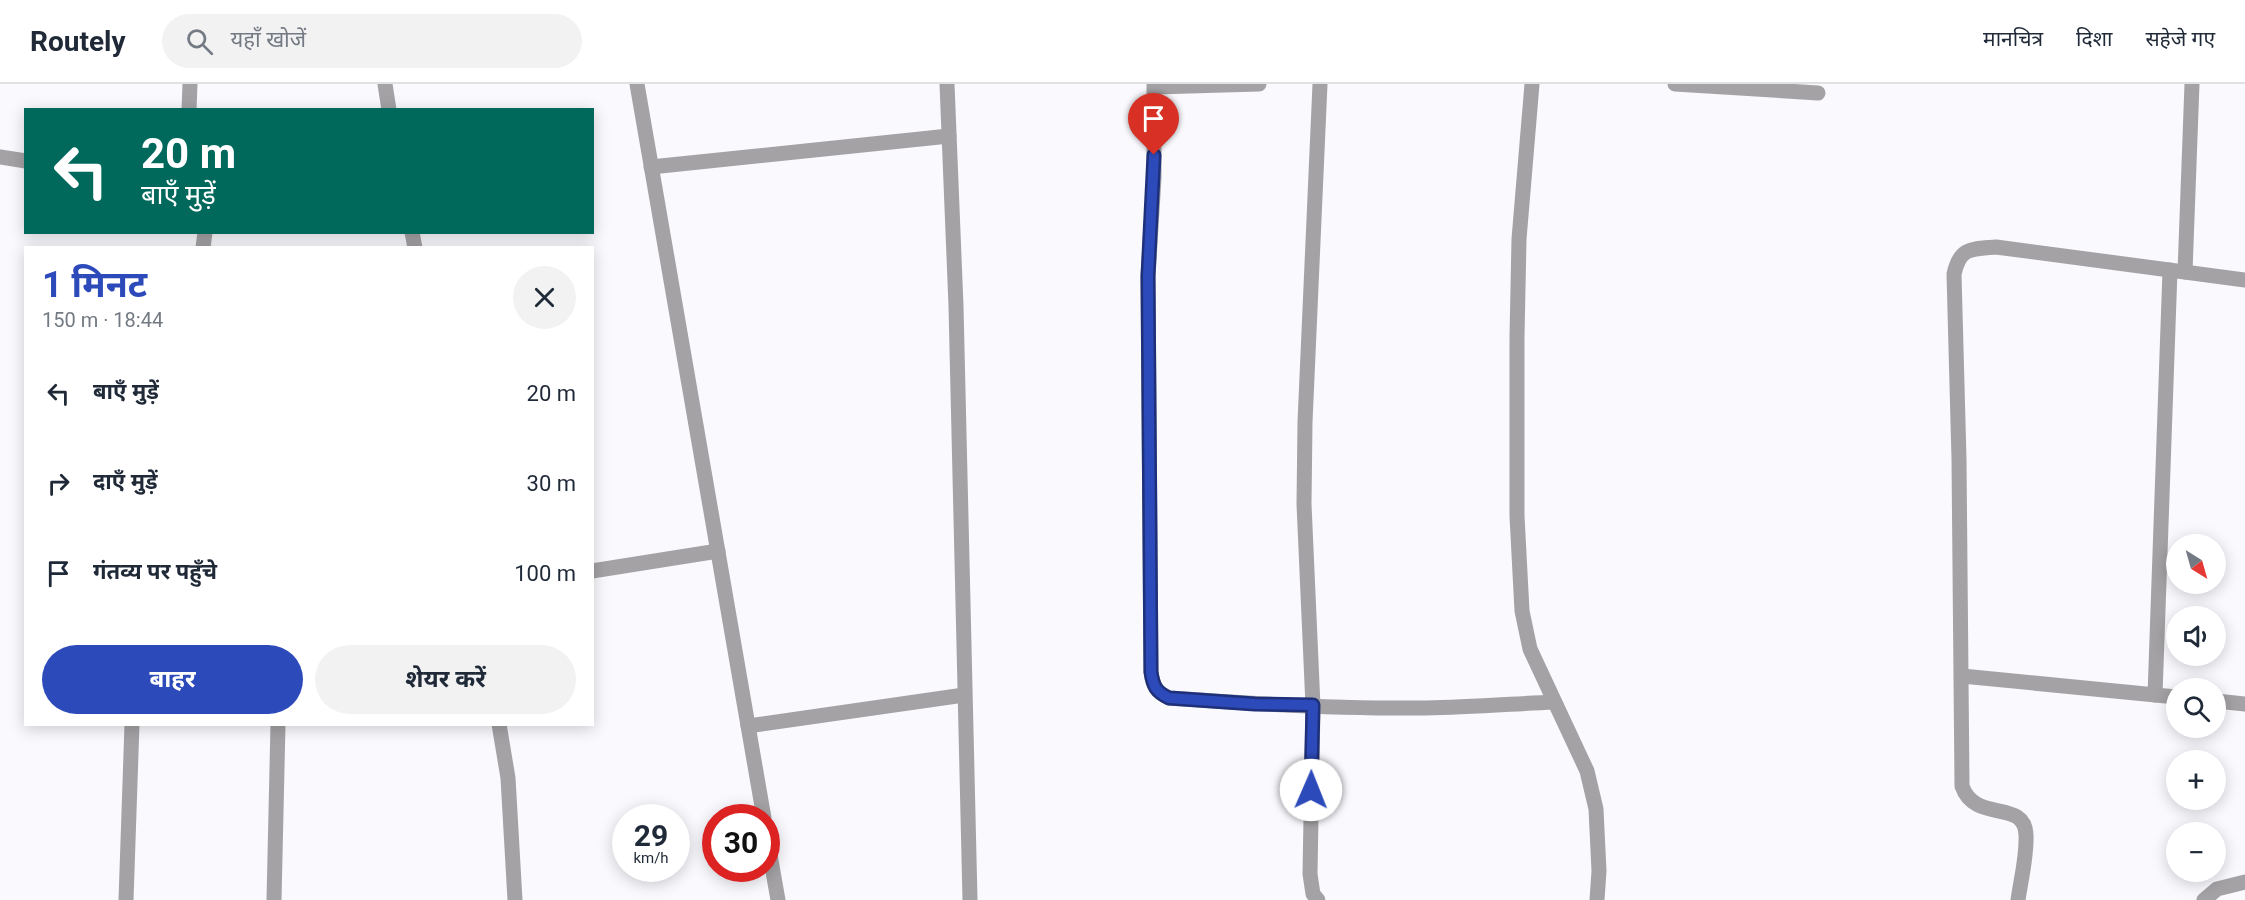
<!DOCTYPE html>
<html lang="hi">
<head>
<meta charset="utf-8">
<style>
	:root { --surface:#fff; --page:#f2f2f3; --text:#1f2937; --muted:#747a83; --line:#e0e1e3; --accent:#2d4aba }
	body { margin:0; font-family:Roboto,"Noto Sans Devanagari",sans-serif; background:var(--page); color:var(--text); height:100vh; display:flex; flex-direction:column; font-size:22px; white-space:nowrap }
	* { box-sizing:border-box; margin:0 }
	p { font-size:20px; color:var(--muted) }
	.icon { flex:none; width:33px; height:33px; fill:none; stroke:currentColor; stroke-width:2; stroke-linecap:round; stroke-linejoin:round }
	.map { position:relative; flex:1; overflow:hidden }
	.details { position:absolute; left:24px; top:162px; width:570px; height:480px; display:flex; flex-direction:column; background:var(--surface); border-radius:0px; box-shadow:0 3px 15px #0003 }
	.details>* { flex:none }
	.guide { position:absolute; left:24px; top:24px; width:570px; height:126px; border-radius:0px; box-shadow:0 3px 15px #0003; background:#00695c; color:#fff; overflow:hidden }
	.needle { width:39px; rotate:143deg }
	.tools { position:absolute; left:2166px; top:450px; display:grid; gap:12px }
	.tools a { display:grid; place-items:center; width:60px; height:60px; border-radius:50%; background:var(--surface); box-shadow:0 3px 15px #0003; font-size:30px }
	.speed { position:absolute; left:612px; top:720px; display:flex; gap:12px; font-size:30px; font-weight:700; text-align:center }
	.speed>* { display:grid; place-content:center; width:78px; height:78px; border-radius:50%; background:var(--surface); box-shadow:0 3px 15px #0003; line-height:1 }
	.speed small { font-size:15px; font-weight:400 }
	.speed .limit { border:9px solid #d22; background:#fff; color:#111 }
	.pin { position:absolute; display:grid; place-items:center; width:51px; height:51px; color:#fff; margin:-62px -26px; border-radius:50% 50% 50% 0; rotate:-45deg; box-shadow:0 0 6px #0007 }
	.pin .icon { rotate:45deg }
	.me { position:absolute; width:66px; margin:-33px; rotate:1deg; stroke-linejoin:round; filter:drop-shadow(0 0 4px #0008) }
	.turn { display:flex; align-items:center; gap:21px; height:126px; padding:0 18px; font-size:27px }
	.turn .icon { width:78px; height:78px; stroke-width:2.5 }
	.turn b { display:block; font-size:42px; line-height:51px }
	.round { display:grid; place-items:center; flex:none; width:63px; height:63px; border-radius:32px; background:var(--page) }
	.summary { display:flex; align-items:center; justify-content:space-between; height:102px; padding:0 18px }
	h1 { font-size:36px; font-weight:700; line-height:45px; color:var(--accent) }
	.button { display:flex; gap:12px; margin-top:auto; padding:12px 18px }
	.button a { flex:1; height:69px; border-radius:36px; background:var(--accent); color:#fff; font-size:24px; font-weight:700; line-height:69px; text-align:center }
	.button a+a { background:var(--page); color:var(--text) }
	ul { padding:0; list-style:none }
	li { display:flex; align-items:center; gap:18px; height:90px; padding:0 18px }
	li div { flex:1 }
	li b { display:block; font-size:22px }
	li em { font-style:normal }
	header { display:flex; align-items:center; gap:36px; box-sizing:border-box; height:84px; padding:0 30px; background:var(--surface); border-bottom:2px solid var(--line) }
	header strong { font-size:28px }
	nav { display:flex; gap:33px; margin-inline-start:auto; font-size:21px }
	.search { width:420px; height:54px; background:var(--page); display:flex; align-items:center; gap:15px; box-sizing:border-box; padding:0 21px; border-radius:33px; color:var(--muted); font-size:22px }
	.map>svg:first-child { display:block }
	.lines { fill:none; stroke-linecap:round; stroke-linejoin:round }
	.minor { stroke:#a4a2a4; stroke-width:15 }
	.route-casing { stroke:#1d3079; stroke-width:15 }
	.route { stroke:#2d4aba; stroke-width:10 }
</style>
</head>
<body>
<header>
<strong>Routely</strong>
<div class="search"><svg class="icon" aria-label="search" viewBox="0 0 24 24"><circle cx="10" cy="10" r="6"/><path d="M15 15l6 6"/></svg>यहाँ खोजें</div>
<nav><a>मानचित्र</a><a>दिशा</a><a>सहेजे गए</a></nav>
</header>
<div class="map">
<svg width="2245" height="816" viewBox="0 0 2245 816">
	<rect width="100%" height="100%" fill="#f9f9fe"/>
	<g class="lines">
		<g class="minor">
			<polyline points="385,0 389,26"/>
			<polyline points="637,0 764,734"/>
			<polyline points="947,0 956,222 970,816"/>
			<path d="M1154,0V94L1148,192L1151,588C1153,602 1156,608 1169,614C1254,620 1340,625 1426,624C1468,623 1511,620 1554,618"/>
			<polyline points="1532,0 1519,155 1517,253 1517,432 1522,527 1530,565 1587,687 1596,725 1599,787 1597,816"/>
			<polyline points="1675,0 1818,9"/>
			<polyline points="1155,3 1259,0"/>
			<polyline points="189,26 190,0"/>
			<polyline points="0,73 26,77"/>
			<polyline points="651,83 949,52"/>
			<polyline points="412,148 415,164"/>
			<polyline points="203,164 205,148"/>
			<polyline points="2185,188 2192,0"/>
			<polyline points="592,487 718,467"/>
			<polyline points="1962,592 2176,613"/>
			<polyline points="2155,611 2170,186"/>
			<polyline points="2216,617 2245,620"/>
			<polyline points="499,640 508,694 515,816"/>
			<polyline points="748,642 964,611"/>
			<polyline points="766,748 778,816"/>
			<polyline points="126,816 132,640"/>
			<polyline points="274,816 278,640"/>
			<polyline points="1318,816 1313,810 1310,790 1313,622 1304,420 1305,338 1320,0"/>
			<path d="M2018,816C2021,795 2027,772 2026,751C2025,714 1975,740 1962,702L1959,375L1954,190C1960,163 1971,165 1996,163L2245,196"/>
			<polyline points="2204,816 2217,805 2245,798"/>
		</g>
	</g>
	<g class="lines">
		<g class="route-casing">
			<path id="route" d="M1154,71L1148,192L1151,588C1153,602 1156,608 1169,614L1255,620L1313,621L1311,706"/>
		</g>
		<use href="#route" class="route"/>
	</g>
</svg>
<div class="tools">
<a><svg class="needle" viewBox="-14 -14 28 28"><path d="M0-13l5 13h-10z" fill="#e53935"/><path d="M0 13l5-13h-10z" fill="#747a83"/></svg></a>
<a><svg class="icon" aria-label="sound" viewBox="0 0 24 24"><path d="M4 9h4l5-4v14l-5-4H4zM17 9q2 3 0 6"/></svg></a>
<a><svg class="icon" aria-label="search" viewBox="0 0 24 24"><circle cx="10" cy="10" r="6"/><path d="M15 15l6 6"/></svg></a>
<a>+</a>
<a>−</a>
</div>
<div class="speed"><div>29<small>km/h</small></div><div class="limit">30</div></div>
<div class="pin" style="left:1154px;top:71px;background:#d93025"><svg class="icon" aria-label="arrive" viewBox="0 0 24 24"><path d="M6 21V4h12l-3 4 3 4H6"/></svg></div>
<svg class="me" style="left:1311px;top:706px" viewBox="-20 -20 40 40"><circle r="19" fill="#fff"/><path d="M0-13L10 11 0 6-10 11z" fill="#2d4aba"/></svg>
<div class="guide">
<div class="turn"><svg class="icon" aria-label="left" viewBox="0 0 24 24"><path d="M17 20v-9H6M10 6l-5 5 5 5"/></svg><div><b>20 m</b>बाएँ मुड़ें</div></div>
</div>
<section class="details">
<div class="summary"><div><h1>1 मिनट</h1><p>150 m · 18:44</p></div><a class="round"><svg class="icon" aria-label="close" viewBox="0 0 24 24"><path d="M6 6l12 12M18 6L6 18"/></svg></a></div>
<ul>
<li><svg class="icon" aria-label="left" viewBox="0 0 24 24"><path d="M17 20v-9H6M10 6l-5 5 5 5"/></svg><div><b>बाएँ मुड़ें</b></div><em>20 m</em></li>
<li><svg class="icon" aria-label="right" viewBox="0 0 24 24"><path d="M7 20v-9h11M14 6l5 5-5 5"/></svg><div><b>दाएँ मुड़ें</b></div><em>30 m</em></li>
<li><svg class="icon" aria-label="arrive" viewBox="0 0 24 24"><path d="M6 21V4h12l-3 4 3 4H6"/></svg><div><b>गंतव्य पर पहुँचे</b></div><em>100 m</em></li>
</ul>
<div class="button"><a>बाहर</a><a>शेयर करें</a></div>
</section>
</div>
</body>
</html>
